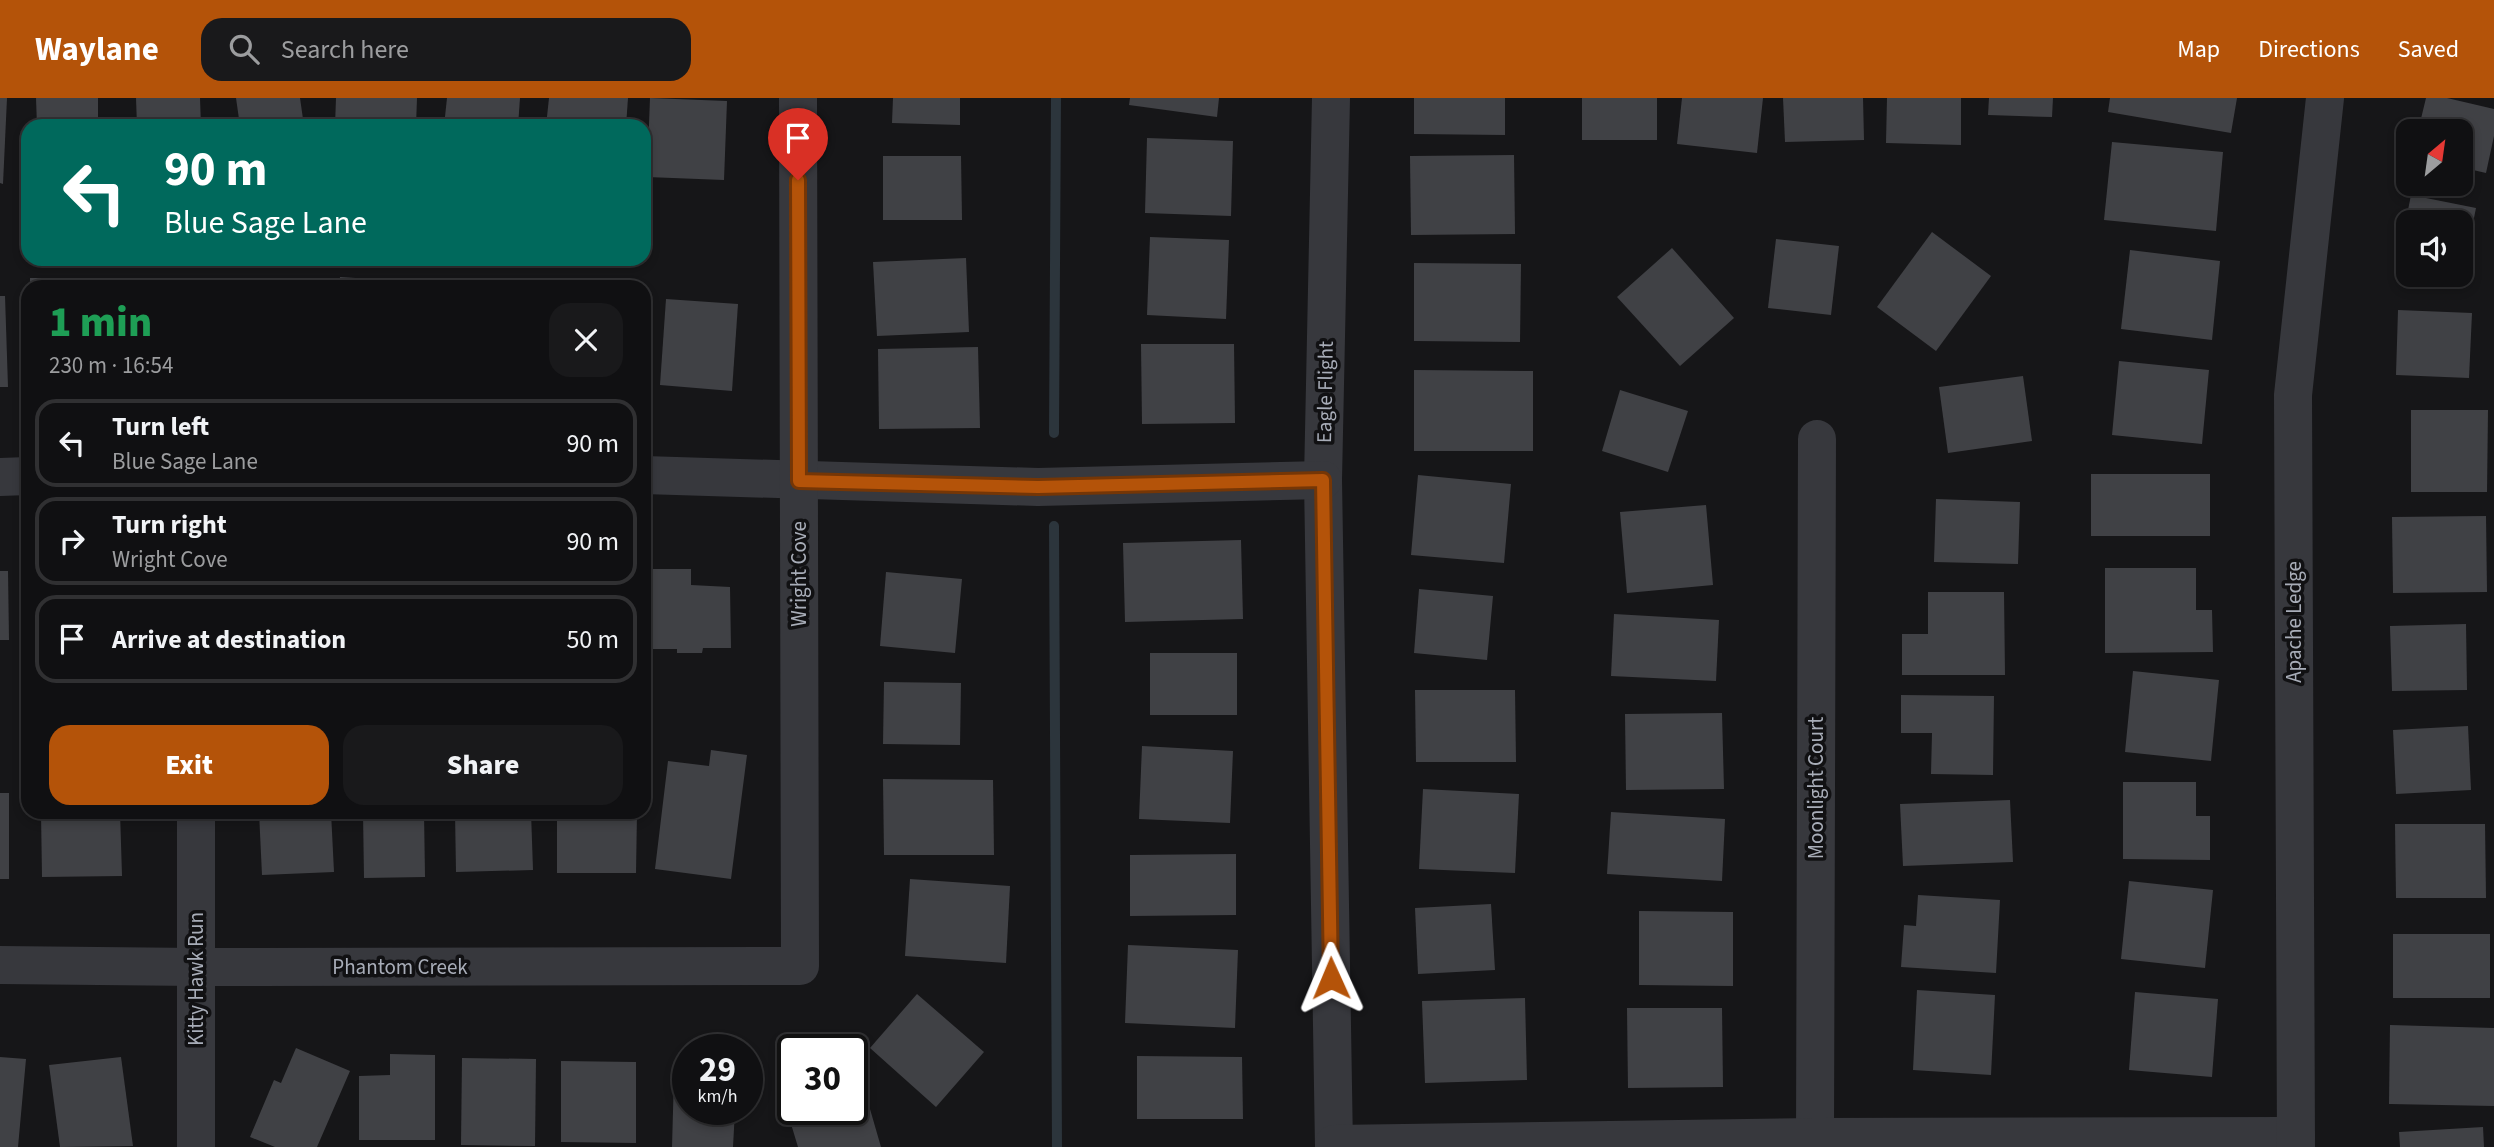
<!DOCTYPE html>
<html lang="en">
<head>
<meta charset="utf-8">
<style>
	:root { --surface:#101012; --page:#19191b; --text:#f1f3f6; --muted:#9c9d9f; --line:#303032; --accent:#b45309 }
	body { margin:0; font-family:"Source Sans 3",sans-serif; background:var(--page); color:var(--text); height:100vh; display:flex; flex-direction:column; font-size:26px; white-space:nowrap }
	* { box-sizing:border-box; margin:0 }
	p { font-size:23px; color:var(--muted) }
	.icon { flex:none; width:38px; height:38px; fill:none; stroke:currentColor; stroke-width:2; stroke-linecap:round; stroke-linejoin:round }
	.map { position:relative; flex:1; overflow:hidden }
	.sheet { position:absolute; left:21px; top:182px; width:630px; height:539px; display:flex; flex-direction:column; background:var(--surface); border-radius:21px; box-shadow:0 4px 10px #0003,0 0 0 2px var(--line) }
	.sheet>* { flex:none }
	.top-card { position:absolute; left:21px; top:21px; width:630px; height:147px; border-radius:21px; box-shadow:0 4px 10px #0003,0 0 0 2px var(--line); background:#00695c; color:#fff; overflow:hidden }
	.needle { width:46px; rotate:29deg }
	.tools { position:absolute; left:2396px; top:21px; display:grid; gap:14px }
	.tools a { display:grid; place-items:center; width:77px; height:77px; border-radius:14px; background:var(--surface); box-shadow:0 4px 10px #0003,0 0 0 2px var(--line); font-size:35px }
	.speed { position:absolute; left:672px; top:936px; display:flex; gap:14px; font-size:35px; font-weight:700; text-align:center }
	.speed>* { display:grid; place-content:center; width:91px; height:91px; border-radius:50%; background:var(--surface); box-shadow:0 4px 10px #0003,0 0 0 2px var(--line); line-height:1 }
	.speed small { font-size:18px; font-weight:400 }
	.speed .limit { border:4px solid #111; border-radius:10px; background:#fff; color:#111 }
	.pin { position:absolute; display:grid; place-items:center; width:60px; height:60px; color:#fff; margin:-72px -30px; border-radius:50% 50% 50% 0; rotate:-45deg; box-shadow:0 0 7px #0007 }
	.pin .icon { rotate:45deg }
	.me { position:absolute; width:77px; margin:-38px; rotate:359deg; stroke-linejoin:round; filter:drop-shadow(0 0 5px #0008) }
	.turn { display:flex; align-items:center; gap:24px; height:147px; padding:0 28px; font-size:32px }
	.turn .icon { width:91px; height:91px; stroke-width:2.5 }
	.turn b { display:block; font-size:49px; line-height:60px }
	.round { display:grid; place-items:center; flex:none; width:74px; height:74px; border-radius:21px; background:var(--page) }
	.overview { display:flex; align-items:center; justify-content:space-between; height:119px; padding:0 28px }
	h1 { font-size:42px; font-weight:800; line-height:52px; color:#1e9e55 }
	.button { display:flex; gap:14px; margin-top:auto; padding:14px 28px }
	.button a { flex:1; height:80px; border-radius:21px; background:var(--accent); color:#fff; font-size:28px; font-weight:800; line-height:80px; text-align:center }
	.button a+a { background:var(--page); color:var(--text) }
	ul { padding:0; list-style:none }
	li { display:flex; align-items:center; gap:21px; height:88px; margin:0 14px 10px; padding:0 14px; border:4px solid var(--line); border-radius:21px }
	li div { flex:1 }
	li b { display:block; font-size:26px }
	li em { font-style:normal }
	header { display:flex; align-items:center; gap:42px; box-sizing:border-box; height:98px; padding:0 35px; background:var(--accent); color:#fff }
	header strong { font-size:33px }
	nav { display:flex; gap:38px; margin-inline-start:auto; font-size:24px }
	.search { width:490px; height:63px; background:var(--page); display:flex; align-items:center; gap:18px; box-sizing:border-box; padding:0 24px; border-radius:21px; color:var(--muted); font-size:26px }
	.map>svg:first-child { display:block }
	.lines { fill:none; stroke-linecap:round; stroke-linejoin:round }
	.stream { stroke:#2c353c; stroke-width:10 }
	.building { fill:#404145 }
	.street { stroke:#37383d; stroke-width:38 }
	.route-casing { stroke:#753606; stroke-width:18 }
	.route { stroke:#b45309; stroke-width:12 }
	.labels { text-anchor:middle; stroke-width:7; stroke-linejoin:round; paint-order:stroke }
	.street-label { font-size:21px; fill:#a8adb8; stroke:#111113 }
</style>
</head>
<body>
<header>
<strong>Waylane</strong>
<div class="search"><svg class="icon" aria-label="search" viewBox="0 0 24 24"><circle cx="10" cy="10" r="6"/><path d="M15 15l6 6"/></svg>Search here</div>
<nav><a>Map</a><a>Directions</a><a>Saved</a></nav>
</header>
<div class="map">
<svg width="2494" height="1049" viewBox="0 0 2494 1049">
	<rect width="100%" height="100%" fill="#161618"/>
	<g class="lines">
		<g class="stream">
			<polyline points="1054,335 1056,0"/>
			<polyline points="1054,428 1057,1049"/>
		</g>
	</g>
	<g class="building">
		<polygon points="0,0 7,0 3,86 0,85"/>
		<polygon points="36,0 98,0 98,28 37,28"/>
		<polygon points="136,0 200,0 201,28 137,28"/>
		<polygon points="236,0 300,0 304,28 240,28"/>
		<polygon points="336,0 417,0 416,28 335,28"/>
		<polygon points="447,0 520,0 518,28 444,28"/>
		<polygon points="549,0 628,0 626,28 546,28"/>
		<polygon points="650,0 727,3 724,82 647,79"/>
		<polygon points="893,0 960,0 960,27 892,25"/>
		<polygon points="1130,0 1219,0 1217,19 1129,7"/>
		<polygon points="1414,0 1505,0 1505,37 1414,36"/>
		<rect x="1582" y="0" width="75" height="42"/>
		<polygon points="1682,0 1763,0 1757,55 1677,46"/>
		<polygon points="1783,0 1863,0 1864,42 1785,44"/>
		<polygon points="1887,0 1961,0 1961,47 1886,45"/>
		<polygon points="1989,0 2053,0 2052,19 1988,17"/>
		<polygon points="2110,0 2237,0 2231,35 2108,14"/>
		<polygon points="2426,0 2447,0 2494,11 2494,38 2486,75 2460,69 2460,33 2418,33"/>
		<polygon points="1147,40 1233,43 1231,118 1145,115"/>
		<polygon points="2112,44 2223,54 2216,133 2104,122"/>
		<polygon points="1514,57 1515,136 1411,137 1410,58"/>
		<polygon points="883,58 961,58 962,122 883,122"/>
		<polygon points="2411,97 2476,110 2462,180 2450,178 2460,177 2460,124 2408,124 2408,169 2397,167"/>
		<polygon points="1932,134 1991,178 1936,253 1877,209"/>
		<polygon points="1150,139 1229,142 1226,221 1147,217"/>
		<polygon points="1776,141 1839,148 1831,217 1768,210"/>
		<polygon points="1672,150 1734,220 1680,268 1617,199"/>
		<polygon points="2130,152 2220,163 2212,242 2121,231"/>
		<polygon points="966,160 969,234 877,238 873,164"/>
		<polygon points="1414,165 1521,166 1520,244 1414,243"/>
		<polygon points="340,179 418,184 418,189 339,189"/>
		<rect x="30" y="180" width="77" height="9"/>
		<polygon points="195,183 196,189 136,189 136,187"/>
		<polygon points="448,183 483,187 482,189 447,189"/>
		<polygon points="560,184 591,187 591,189 560,189"/>
		<polygon points="0,198 5,198 8,289 0,289"/>
		<polygon points="666,201 738,206 732,293 660,287"/>
		<polygon points="2398,212 2472,215 2469,280 2396,277"/>
		<polygon points="1141,246 1234,246 1235,325 1142,326"/>
		<polygon points="978,249 980,330 879,331 878,251"/>
		<polygon points="2119,263 2209,272 2202,346 2112,337"/>
		<polygon points="1414,272 1533,273 1533,353 1414,353"/>
		<polygon points="2023,278 2032,343 1948,355 1939,289"/>
		<polygon points="1620,292 1688,313 1668,374 1602,353"/>
		<polygon points="2411,312 2488,312 2487,394 2411,394"/>
		<rect x="2091" y="376" width="119" height="62"/>
		<polygon points="1418,377 1511,386 1504,465 1411,457"/>
		<polygon points="1936,401 2020,404 2018,466 1934,464"/>
		<polygon points="1706,407 1713,487 1627,495 1620,414"/>
		<polygon points="2486,418 2487,494 2393,495 2392,419"/>
		<polygon points="1241,442 1243,521 1125,524 1123,445"/>
		<polygon points="2105,470 2196,470 2196,512 2212,512 2213,554 2105,555"/>
		<polygon points="651,471 691,471 691,487 730,489 731,550 703,550 702,555 677,555 677,551 652,551"/>
		<polygon points="0,473 8,473 9,542 0,542"/>
		<polygon points="886,474 962,481 955,555 880,548"/>
		<polygon points="1419,491 1493,498 1487,562 1414,555"/>
		<polygon points="1928,494 2004,494 2005,577 1902,577 1902,536 1928,536"/>
		<polygon points="1614,516 1719,522 1716,583 1611,578"/>
		<polygon points="2466,526 2467,592 2392,593 2390,528"/>
		<rect x="1150" y="555" width="87" height="62"/>
		<polygon points="2133,573 2219,582 2211,663 2125,654"/>
		<polygon points="884,584 961,585 960,647 883,646"/>
		<polygon points="1415,592 1515,592 1516,664 1416,664"/>
		<polygon points="1901,597 1994,598 1993,677 1931,676 1932,635 1901,635"/>
		<polygon points="1722,615 1724,691 1626,692 1625,616"/>
		<polygon points="2468,628 2471,692 2396,696 2393,632"/>
		<polygon points="1142,648 1233,653 1230,725 1139,721"/>
		<polygon points="711,652 747,657 731,781 655,771 668,663 709,668"/>
		<polygon points="883,681 993,682 994,757 884,757"/>
		<polygon points="2123,684 2196,684 2196,718 2210,718 2210,762 2123,761"/>
		<polygon points="1423,691 1519,696 1515,775 1419,771"/>
		<rect x="0" y="695" width="9" height="86"/>
		<polygon points="2010,702 2013,764 1903,768 1900,706"/>
		<polygon points="41,714 120,714 122,778 42,779"/>
		<polygon points="259,714 331,714 334,774 262,777"/>
		<polygon points="363,714 424,714 425,779 364,780"/>
		<polygon points="455,714 531,714 533,772 456,774"/>
		<polygon points="557,714 637,714 636,775 557,775"/>
		<polygon points="1611,714 1725,721 1722,783 1607,776"/>
		<polygon points="2395,726 2485,726 2486,800 2396,800"/>
		<polygon points="1236,756 1236,817 1130,818 1130,757"/>
		<polygon points="910,781 1010,788 1006,865 905,858"/>
		<polygon points="2129,783 2213,792 2205,870 2121,861"/>
		<polygon points="1918,797 2000,802 1996,875 1901,869 1904,827 1916,828"/>
		<polygon points="1491,806 1495,872 1418,876 1415,810"/>
		<polygon points="1639,813 1733,814 1733,888 1639,887"/>
		<rect x="2393" y="836" width="97" height="64"/>
		<polygon points="1128,847 1238,852 1235,930 1125,925"/>
		<polygon points="1917,892 1995,897 1991,977 1913,972"/>
		<polygon points="2135,894 2218,901 2212,979 2129,972"/>
		<polygon points="917,896 984,954 936,1009 870,950"/>
		<polygon points="1525,900 1527,982 1425,985 1422,903"/>
		<polygon points="1627,910 1722,910 1723,989 1628,990"/>
		<polygon points="2390,927 2494,930 2494,1008 2389,1006"/>
		<polygon points="296,950 350,973 317,1049 275,1049 250,1039 274,982 281,985"/>
		<polygon points="390,956 435,957 435,1042 359,1042 359,978 390,977"/>
		<polygon points="1137,958 1242,959 1243,1021 1137,1021"/>
		<polygon points="0,959 26,961 18,1049 0,1049"/>
		<polygon points="121,959 133,1048 60,1049 49,967"/>
		<polygon points="462,960 536,961 535,1048 461,1047"/>
		<polygon points="561,963 636,964 636,1045 561,1044"/>
		<polygon points="674,977 688,978 688,1012 735,1012 733,1049 672,1049"/>
		<polygon points="793,978 793,1012 852,1012 852,982 861,980 881,1049 798,1049 778,983"/>
		<polygon points="2483,1029 2484,1049 2400,1049 2399,1034"/>
	</g>
	<g class="lines">
		<g class="street">
			<polyline points="1331,0 1323,382 1334,1049"/>
			<polyline points="644,377 1038,389 1323,382"/>
			<polyline points="0,379 28,378"/>
			<polyline points="0,867 197,869 800,868 798,0"/>
			<polyline points="1815,1039 1817,341"/>
			<polyline points="1334,1046 1815,1039 2296,1038"/>
			<polyline points="196,1049 196,714"/>
			<polyline points="2296,1049 2293,297 2325,0"/>
		</g>
	</g>
	<g class="lines">
		<g class="route-casing">
			<polyline id="route" points="798,82 799,383 1038,389 1323,382 1331,880"/>
		</g>
		<use href="#route" class="route"/>
	</g>
	<g class="labels">
		<g class="street-label">
			<text transform="translate(1325 294) rotate(-89)" y="7">Eagle Flight</text>
			<text transform="translate(799 476) rotate(-90)" y="7">Wright Cove</text>
			<text transform="translate(2294 524) rotate(-90)" y="7">Apache Ledge</text>
			<text transform="translate(1816 690) rotate(-90)" y="7">Moonlight Court</text>
			<text x="400" y="876">Phantom Creek</text>
			<text transform="translate(196 881) rotate(-90)" y="7">Kitty Hawk Run</text>
		</g>
	</g>
</svg>
<div class="tools">
<a><svg class="needle" viewBox="-14 -14 28 28"><path d="M0-13l5 13h-10z" fill="#e53935"/><path d="M0 13l5-13h-10z" fill="#9c9d9f"/></svg></a>
<a><svg class="icon" aria-label="sound" viewBox="0 0 24 24"><path d="M4 9h4l5-4v14l-5-4H4zM17 9q2 3 0 6"/></svg></a>
</div>
<div class="speed"><div>29<small>km/h</small></div><div class="limit">30</div></div>
<div class="pin" style="left:798px;top:82px;background:#d93025"><svg class="icon" aria-label="arrive" viewBox="0 0 24 24"><path d="M6 21V4h12l-3 4 3 4H6"/></svg></div>
<svg class="me" style="left:1331px;top:880px" viewBox="-20 -20 40 40"><path d="M0-17L14 15 0 8-14 15z" fill="#b45309" stroke="#fff" stroke-width="4"/></svg>
<div class="top-card">
<div class="turn"><svg class="icon" aria-label="left" viewBox="0 0 24 24"><path d="M17 20v-9H6M10 6l-5 5 5 5"/></svg><div><b>90 m</b>Blue Sage Lane</div></div>
</div>
<section class="sheet">
<div class="overview"><div><h1>1 min</h1><p>230 m · 16:54</p></div><a class="round"><svg class="icon" aria-label="close" viewBox="0 0 24 24"><path d="M6 6l12 12M18 6L6 18"/></svg></a></div>
<ul>
<li><svg class="icon" aria-label="left" viewBox="0 0 24 24"><path d="M17 20v-9H6M10 6l-5 5 5 5"/></svg><div><b>Turn left</b><p>Blue Sage Lane</p></div><em>90 m</em></li>
<li><svg class="icon" aria-label="right" viewBox="0 0 24 24"><path d="M7 20v-9h11M14 6l5 5-5 5"/></svg><div><b>Turn right</b><p>Wright Cove</p></div><em>90 m</em></li>
<li><svg class="icon" aria-label="arrive" viewBox="0 0 24 24"><path d="M6 21V4h12l-3 4 3 4H6"/></svg><div><b>Arrive at destination</b></div><em>50 m</em></li>
</ul>
<div class="button"><a>Exit</a><a>Share</a></div>
</section>
</div>
</body>
</html>
